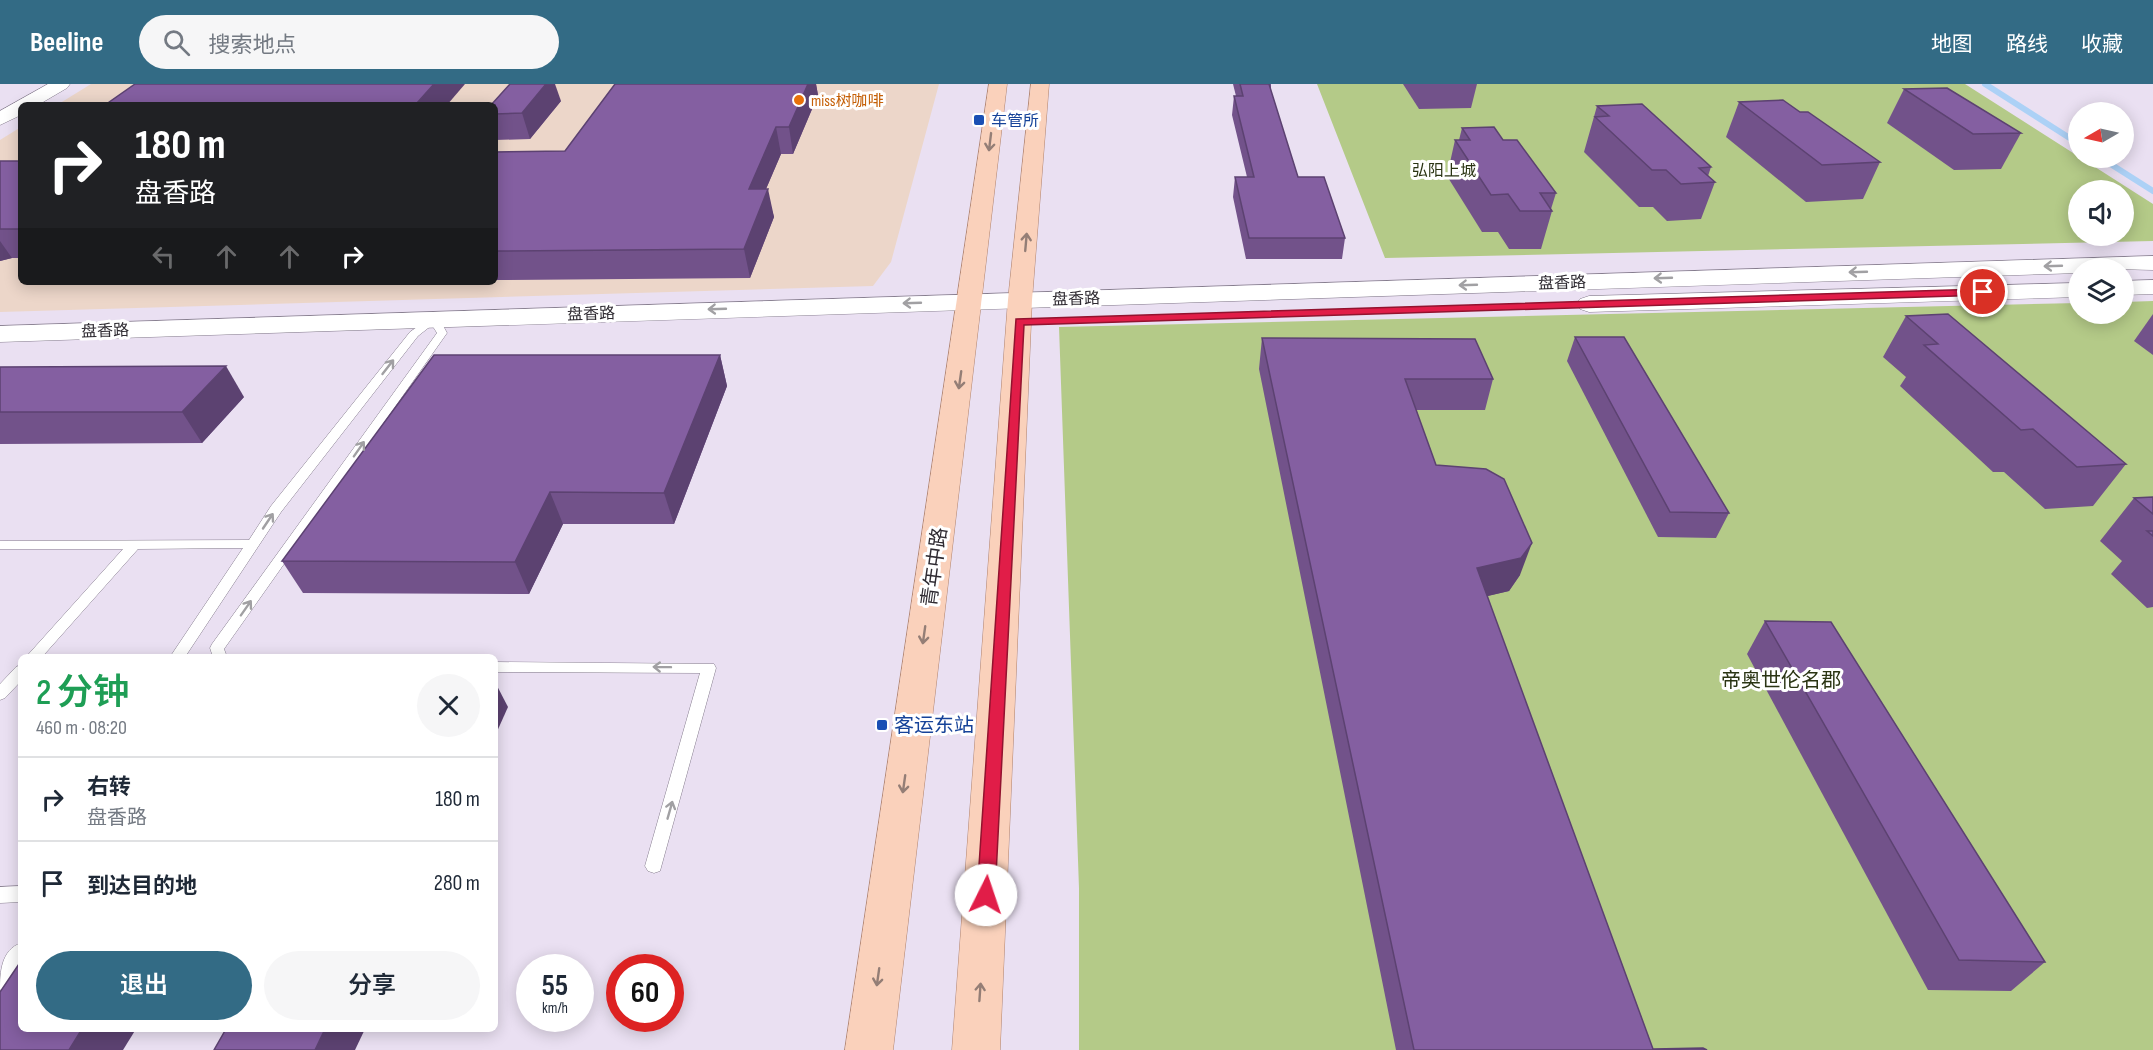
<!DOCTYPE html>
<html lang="zh">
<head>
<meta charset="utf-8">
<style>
	:root { --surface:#fff; --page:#f6f6f7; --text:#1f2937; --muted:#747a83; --line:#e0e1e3; --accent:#336b85 }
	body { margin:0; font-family:"Sofia Sans Condensed","Noto Sans SC",sans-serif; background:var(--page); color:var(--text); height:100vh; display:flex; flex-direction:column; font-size:22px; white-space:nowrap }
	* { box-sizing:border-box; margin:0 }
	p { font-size:20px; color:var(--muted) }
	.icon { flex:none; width:33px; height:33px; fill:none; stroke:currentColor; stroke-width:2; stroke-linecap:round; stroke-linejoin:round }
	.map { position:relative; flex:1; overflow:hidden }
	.drawer { position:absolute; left:18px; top:570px; width:480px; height:378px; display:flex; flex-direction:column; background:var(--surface); border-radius:9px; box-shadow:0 3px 15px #0003 }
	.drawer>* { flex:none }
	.banner { position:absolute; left:18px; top:18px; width:480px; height:183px; border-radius:9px; box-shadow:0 3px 15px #0003; background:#202124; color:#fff; overflow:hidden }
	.needle { width:39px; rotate:261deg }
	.buttons { position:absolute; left:2068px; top:18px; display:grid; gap:12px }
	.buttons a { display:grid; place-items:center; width:66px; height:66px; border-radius:50%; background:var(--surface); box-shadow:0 3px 15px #0003; font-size:30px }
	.speed { position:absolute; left:516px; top:870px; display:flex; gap:12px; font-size:30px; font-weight:700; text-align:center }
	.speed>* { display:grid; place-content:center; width:78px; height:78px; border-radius:50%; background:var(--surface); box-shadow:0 3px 15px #0003; line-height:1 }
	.speed small { font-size:15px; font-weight:400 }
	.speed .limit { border:9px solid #d22; background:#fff; color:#111 }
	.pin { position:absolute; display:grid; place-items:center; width:51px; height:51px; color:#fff; margin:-26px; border:3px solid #fff; border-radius:50%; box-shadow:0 2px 6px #0007 }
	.me { position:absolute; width:66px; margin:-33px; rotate:4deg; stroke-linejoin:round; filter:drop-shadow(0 0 4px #0008) }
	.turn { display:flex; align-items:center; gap:21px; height:126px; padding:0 18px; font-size:27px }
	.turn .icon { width:78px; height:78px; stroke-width:2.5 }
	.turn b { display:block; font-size:42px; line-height:51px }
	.lanes { display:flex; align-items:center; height:57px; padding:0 18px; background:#0003; justify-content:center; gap:30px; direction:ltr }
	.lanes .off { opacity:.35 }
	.round { display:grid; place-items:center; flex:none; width:63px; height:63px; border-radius:32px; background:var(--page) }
	.headline { display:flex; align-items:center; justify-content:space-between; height:102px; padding:0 18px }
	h1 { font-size:36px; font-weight:600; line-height:45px; color:#1e9e55 }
	.cta { display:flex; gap:12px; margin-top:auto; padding:12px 18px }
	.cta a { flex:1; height:69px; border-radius:36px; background:var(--accent); color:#fff; font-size:24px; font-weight:600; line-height:69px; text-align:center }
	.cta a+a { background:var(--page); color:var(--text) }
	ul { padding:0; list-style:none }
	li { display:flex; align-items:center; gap:18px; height:84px; padding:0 18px; border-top:2px solid var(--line) }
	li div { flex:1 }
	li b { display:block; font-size:22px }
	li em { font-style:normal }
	header { display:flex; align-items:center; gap:36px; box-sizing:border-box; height:84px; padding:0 30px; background:var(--accent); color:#fff }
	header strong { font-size:28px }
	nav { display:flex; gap:33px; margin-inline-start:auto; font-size:21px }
	.search { width:420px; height:54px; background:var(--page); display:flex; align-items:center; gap:15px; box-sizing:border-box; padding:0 21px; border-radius:33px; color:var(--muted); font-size:22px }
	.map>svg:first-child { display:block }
	.commercial { fill:#ecd6c9 }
	.green { fill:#b4ca88; fill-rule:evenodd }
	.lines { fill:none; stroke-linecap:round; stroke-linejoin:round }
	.stream { stroke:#acd1f6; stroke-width:6 }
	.lane-casing { stroke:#857c8d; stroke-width:1 }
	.secondary-casing { stroke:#857c8d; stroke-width:1 }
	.primary-casing { stroke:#b0836e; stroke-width:1 }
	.lane { fill:#fff; fill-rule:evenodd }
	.secondary { fill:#fff; fill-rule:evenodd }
	.primary { fill:#fad1bb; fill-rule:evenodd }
	.wall { fill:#72528a }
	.shaded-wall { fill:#5c4271 }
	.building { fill:#845fa1; stroke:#5c4271; stroke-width:1.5 }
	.oneway { stroke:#947e76 }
	.oneway2 { stroke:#a1a0a3 }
	.route { fill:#e11d48; stroke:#92132f; stroke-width:1.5 }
	.food-dot { fill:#e8710a; stroke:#fff; stroke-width:2 }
	.transit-dot { fill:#1a4fb4; stroke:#fff; stroke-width:2 }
	.labels { text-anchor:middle; stroke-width:6; stroke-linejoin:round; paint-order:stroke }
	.far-food-label { font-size:16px; fill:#c56008; stroke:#fff; text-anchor:start }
	.far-transit-label { font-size:16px; fill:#164399; stroke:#fff; text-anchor:start }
	.far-park-label { font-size:16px; fill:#2a3413; stroke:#fff }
	.far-street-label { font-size:16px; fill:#2f2b32; stroke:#fff }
	.street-label { font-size:20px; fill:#2f2b32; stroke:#fff }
	.park-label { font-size:20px; fill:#2a3413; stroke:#fff }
	.transit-label { font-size:20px; fill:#164399; stroke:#fff; text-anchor:start }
</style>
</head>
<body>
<header>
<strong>Beeline</strong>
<div class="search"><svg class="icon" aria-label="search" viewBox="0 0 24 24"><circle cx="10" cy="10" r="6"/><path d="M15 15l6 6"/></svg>搜索地点</div>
<nav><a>地图</a><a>路线</a><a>收藏</a></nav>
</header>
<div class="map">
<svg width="2153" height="966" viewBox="0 0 2153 966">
	<rect width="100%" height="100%" fill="#eae0f2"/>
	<polygon class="commercial" points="91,0 939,0 891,178 873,202 0,228 0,56 21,43 21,198 495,198 495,21 57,21"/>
	<g class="green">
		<path d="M1317,0H1965L2153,120V157L1385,174ZM2079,106H2124V152H2079Z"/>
		<polygon points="2153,217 2153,966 1079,966 1079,804 1059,243 2079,219 2079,230 2124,230 2124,218"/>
	</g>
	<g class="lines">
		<g class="stream">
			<polyline points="1985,0 2079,60"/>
			<polyline points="2101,74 2153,107"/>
		</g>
		<g class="lane-casing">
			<g id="lane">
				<polygon points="434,231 438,232 447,249 224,565 227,573 213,573 210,564 212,560 437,249 432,241 418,252 281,428 185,573 170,573 243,464 138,465 42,573 26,573 123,465 0,465 0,457 249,456 271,422 410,248"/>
				<polygon points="495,578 714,580 716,584 660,787 654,789 648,787 645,782 700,589 495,588"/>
				<polygon points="21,581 21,597 5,614 0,616 0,600 16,583"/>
				<polygon points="21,802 21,818 0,819 0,803"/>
				<path d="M21,859C21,877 20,898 0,906C0,888 1,866 21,859Z"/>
			</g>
		</g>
		<g class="secondary-casing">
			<g id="secondary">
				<polygon points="48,0 70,0 67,4 38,21 21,21 21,31 0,41 0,27"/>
				<polygon points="2153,172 2153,186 2079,184 2079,189 0,258 0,242"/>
				<polygon points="2153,196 2153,210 2124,211 2124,197"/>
				<polygon points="2079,199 2079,213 1589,228 1580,225 1576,220 1580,215 1589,212"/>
			</g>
		</g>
		<g class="primary-casing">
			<g id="primary">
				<polygon points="989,0 1007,0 893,966 845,966"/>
				<polygon points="1031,0 1049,0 1032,216 1000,966 952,966 1008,216"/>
			</g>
		</g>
		<use href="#lane" class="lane"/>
		<use href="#secondary" class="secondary"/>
		<use href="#primary" class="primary"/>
	</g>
	<g class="wall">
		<polygon points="615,0 816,0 818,11 793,70 781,70 766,105 774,133 750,194 495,196 495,68 565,67"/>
		<polygon points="1233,0 1271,0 1271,4 1270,4 1298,93 1345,154 1342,175 1246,175 1233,113 1235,93 1247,93 1232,31 1234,12 1236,12"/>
		<polygon points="1403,0 1477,0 1471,24 1419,25"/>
		<polygon points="1904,5 2021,49 2001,85 1954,86 1887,39"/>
		<polygon points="561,17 530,55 495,56 495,21"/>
		<polygon points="1739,18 1800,28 1880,78 1863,115 1806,118 1726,53"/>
		<polygon points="1597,22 1711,83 1708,92 1715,98 1701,135 1667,137 1653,123 1639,123 1584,68"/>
		<polygon points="1462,44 1503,56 1556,109 1551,125 1552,127 1541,165 1509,165 1498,148 1482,148 1447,92 1455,56 1459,56"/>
		<polygon points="0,77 21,77 21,174 12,174 0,177"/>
		<polygon points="2153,230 2153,271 2134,257"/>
		<polygon points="1906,232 2126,380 2093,422 2045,425 2004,388 1993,388 1900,302 1906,293 1883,273"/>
		<polygon points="1575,253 1729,429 1716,454 1658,453 1567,277"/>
		<polygon points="1262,254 1493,295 1485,326 1416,326 1436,381 1520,491 1509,507 1487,512 1653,965 1707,966 1396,966 1259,285"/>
		<polygon points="720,271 727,302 674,440 563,440 529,510 303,509 282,477"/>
		<polygon points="0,283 244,313 202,359 0,360"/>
		<polygon points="2153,413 2153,523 2147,524 2111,490 2122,477 2100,457 2134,414"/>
		<polygon points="1765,537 2045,878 2011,907 1928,906 1747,570"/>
	</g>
	<g class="shaded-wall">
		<polygon points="434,0 465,0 447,21 418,21 417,19"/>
		<polygon points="546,0 555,0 561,17 530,55 522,29"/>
		<polygon points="808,0 816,0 818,11 793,70 789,43"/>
		<polygon points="776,43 781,70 754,133 749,105"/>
		<polygon points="768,105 774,133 750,194 744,165"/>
		<polygon points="0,157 12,174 0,177"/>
		<polygon points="720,271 727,302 674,440 664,409"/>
		<polygon points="226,282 244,313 202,359 182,328"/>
		<polygon points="550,408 563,440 529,510 515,478"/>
		<polygon points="1532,459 1520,491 1509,507 1467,517 1477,484"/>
		<polygon points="495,598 508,623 495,652"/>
		<polygon points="82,945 136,945 123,966 69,966"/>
		<polygon points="325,945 365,945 355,966 315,966"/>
	</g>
	<g class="building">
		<polygon points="135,0 434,0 417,19 423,19 421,21 105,21"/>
		<polygon points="510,0 546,0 522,29 495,30 495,21 491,21"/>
		<polygon points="615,0 808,0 789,43 776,43 749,105 768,105 744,165 495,167 495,68 565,67"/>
		<polygon points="1240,0 1269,0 1298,93 1324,93 1345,154 1249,154 1235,93 1254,93 1234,12 1243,12"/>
		<polygon points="1947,4 2021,49 1973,50 1904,5"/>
		<polygon points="1783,16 1800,28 1808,28 1880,78 1822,81 1739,18"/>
		<polygon points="1642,20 1711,83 1699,84 1715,98 1681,100 1666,86 1652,86 1595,33 1609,32 1597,22"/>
		<polygon points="1494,43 1503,56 1517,56 1556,109 1540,109 1552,127 1520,127 1508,110 1491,111 1455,56 1470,56 1462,44"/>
		<rect x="0" y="77" width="21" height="68"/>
		<polygon points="1948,230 2126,380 2077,383 2033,345 2021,346 1924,261 1938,260 1906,232"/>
		<polygon points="1575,253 1624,253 1729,429 1670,428"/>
		<polygon points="1262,254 1475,255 1493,295 1405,295 1436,381 1486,385 1504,395 1532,459 1521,474 1477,484 1653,965 1703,964 1707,966 1414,966"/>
		<polygon points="434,271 720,271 664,409 550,408 515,478 282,477"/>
		<polygon points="226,282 182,328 0,328 0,283"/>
		<polygon points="2153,413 2153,430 2134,414"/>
		<polygon points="2147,447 2153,447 2153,452"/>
		<polygon points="1765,537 1831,538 2045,878 1959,876"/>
		<polygon points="21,877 21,945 82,945 69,966 0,966 0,908"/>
		<polygon points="226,945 325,945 315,966 214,966"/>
	</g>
	<defs><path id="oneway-shaft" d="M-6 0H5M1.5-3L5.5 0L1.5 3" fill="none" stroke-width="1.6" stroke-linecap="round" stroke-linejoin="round" transform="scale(1.5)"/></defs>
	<g class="oneway">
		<use href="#oneway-shaft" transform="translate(990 58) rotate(97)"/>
		<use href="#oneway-shaft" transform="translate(1026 158) rotate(-85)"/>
		<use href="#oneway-shaft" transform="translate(960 296) rotate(98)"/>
		<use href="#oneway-shaft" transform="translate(924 551) rotate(98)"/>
		<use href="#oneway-shaft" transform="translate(904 700) rotate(98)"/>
		<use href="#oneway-shaft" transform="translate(878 893) rotate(98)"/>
		<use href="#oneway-shaft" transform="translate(980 908) rotate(-86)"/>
	</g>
	<g class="oneway2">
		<use href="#oneway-shaft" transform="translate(2053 182) rotate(178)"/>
		<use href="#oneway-shaft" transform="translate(1858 188) rotate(178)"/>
		<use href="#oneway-shaft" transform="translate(1663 194) rotate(178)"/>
		<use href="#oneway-shaft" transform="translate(1468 201) rotate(178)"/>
		<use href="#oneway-shaft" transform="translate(912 219) rotate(178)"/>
		<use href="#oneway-shaft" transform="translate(717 225) rotate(178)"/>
		<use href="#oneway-shaft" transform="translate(388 283) rotate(-52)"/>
		<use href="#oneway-shaft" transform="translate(359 365) rotate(-55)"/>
		<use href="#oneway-shaft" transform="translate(268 437) rotate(-56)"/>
		<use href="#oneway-shaft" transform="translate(246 524) rotate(-55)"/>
		<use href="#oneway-shaft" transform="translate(662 583) rotate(-179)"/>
		<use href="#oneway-shaft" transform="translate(670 726) rotate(-74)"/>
	</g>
	<polygon class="route" points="1983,205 1987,206 1987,211 1024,241 995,811 992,816 986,818 980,816 977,811 1016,235"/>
	<circle class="food-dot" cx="799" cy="16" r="6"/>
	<g class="transit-dot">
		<rect x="973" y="30" width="12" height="12" rx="3"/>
		<rect x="876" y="635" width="12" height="12" rx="3"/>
	</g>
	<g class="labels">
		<g class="far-food-label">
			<text x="811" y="22">miss树咖啡</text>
		</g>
		<g class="far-transit-label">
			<text x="991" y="42">车管所</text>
		</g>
		<g class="far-park-label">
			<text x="1444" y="92">弘阳上城</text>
		</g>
		<g class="far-street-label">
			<text transform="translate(1562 198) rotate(-2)" y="6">盘香路</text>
			<text transform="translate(1076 214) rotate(-2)" y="6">盘香路</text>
			<text transform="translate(591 229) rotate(-2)" y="6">盘香路</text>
			<text transform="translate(105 246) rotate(-2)" y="6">盘香路</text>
		</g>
		<g class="street-label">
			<text transform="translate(934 483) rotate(-82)" y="7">青年中路</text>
		</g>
		<g class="park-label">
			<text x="1781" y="603">帝奥世伦名郡</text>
		</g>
		<g class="transit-label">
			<text x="894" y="648">客运东站</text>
		</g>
	</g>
</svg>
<div class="buttons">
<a><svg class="needle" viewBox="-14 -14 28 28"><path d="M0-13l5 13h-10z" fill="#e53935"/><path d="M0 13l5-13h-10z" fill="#747a83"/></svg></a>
<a><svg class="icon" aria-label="sound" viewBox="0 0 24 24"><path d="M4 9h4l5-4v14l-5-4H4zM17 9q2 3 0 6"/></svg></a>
<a><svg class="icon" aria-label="layers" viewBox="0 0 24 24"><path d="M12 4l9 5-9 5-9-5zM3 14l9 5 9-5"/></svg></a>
</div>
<div class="speed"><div>55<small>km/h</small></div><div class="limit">60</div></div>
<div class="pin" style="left:1983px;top:208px;background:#d93025"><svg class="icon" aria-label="arrive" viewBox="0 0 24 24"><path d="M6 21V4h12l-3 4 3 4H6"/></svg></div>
<svg class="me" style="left:986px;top:811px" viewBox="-20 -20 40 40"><circle r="19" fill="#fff"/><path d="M0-13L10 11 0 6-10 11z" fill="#e11d48"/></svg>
<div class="banner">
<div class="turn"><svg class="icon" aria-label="right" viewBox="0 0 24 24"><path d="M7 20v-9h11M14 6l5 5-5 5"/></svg><div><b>180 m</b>盘香路</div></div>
<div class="lanes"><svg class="icon off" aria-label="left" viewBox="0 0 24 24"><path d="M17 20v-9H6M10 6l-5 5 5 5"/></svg><svg class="icon off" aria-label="ahead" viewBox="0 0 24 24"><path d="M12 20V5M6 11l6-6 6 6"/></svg><svg class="icon off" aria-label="ahead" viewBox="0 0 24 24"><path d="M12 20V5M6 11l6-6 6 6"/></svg><svg class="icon" aria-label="right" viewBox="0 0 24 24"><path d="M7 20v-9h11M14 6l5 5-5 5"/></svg></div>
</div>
<section class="drawer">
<div class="headline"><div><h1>2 分钟</h1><p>460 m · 08:20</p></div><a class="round"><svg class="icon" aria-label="close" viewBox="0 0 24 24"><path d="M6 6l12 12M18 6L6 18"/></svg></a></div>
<ul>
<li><svg class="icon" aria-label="right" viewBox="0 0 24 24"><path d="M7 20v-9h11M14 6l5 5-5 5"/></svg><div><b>右转</b><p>盘香路</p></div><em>180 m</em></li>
<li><svg class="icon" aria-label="arrive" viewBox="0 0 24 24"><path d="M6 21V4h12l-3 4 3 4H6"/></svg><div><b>到达目的地</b></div><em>280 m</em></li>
</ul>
<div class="cta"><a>退出</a><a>分享</a></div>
</section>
</div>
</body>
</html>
